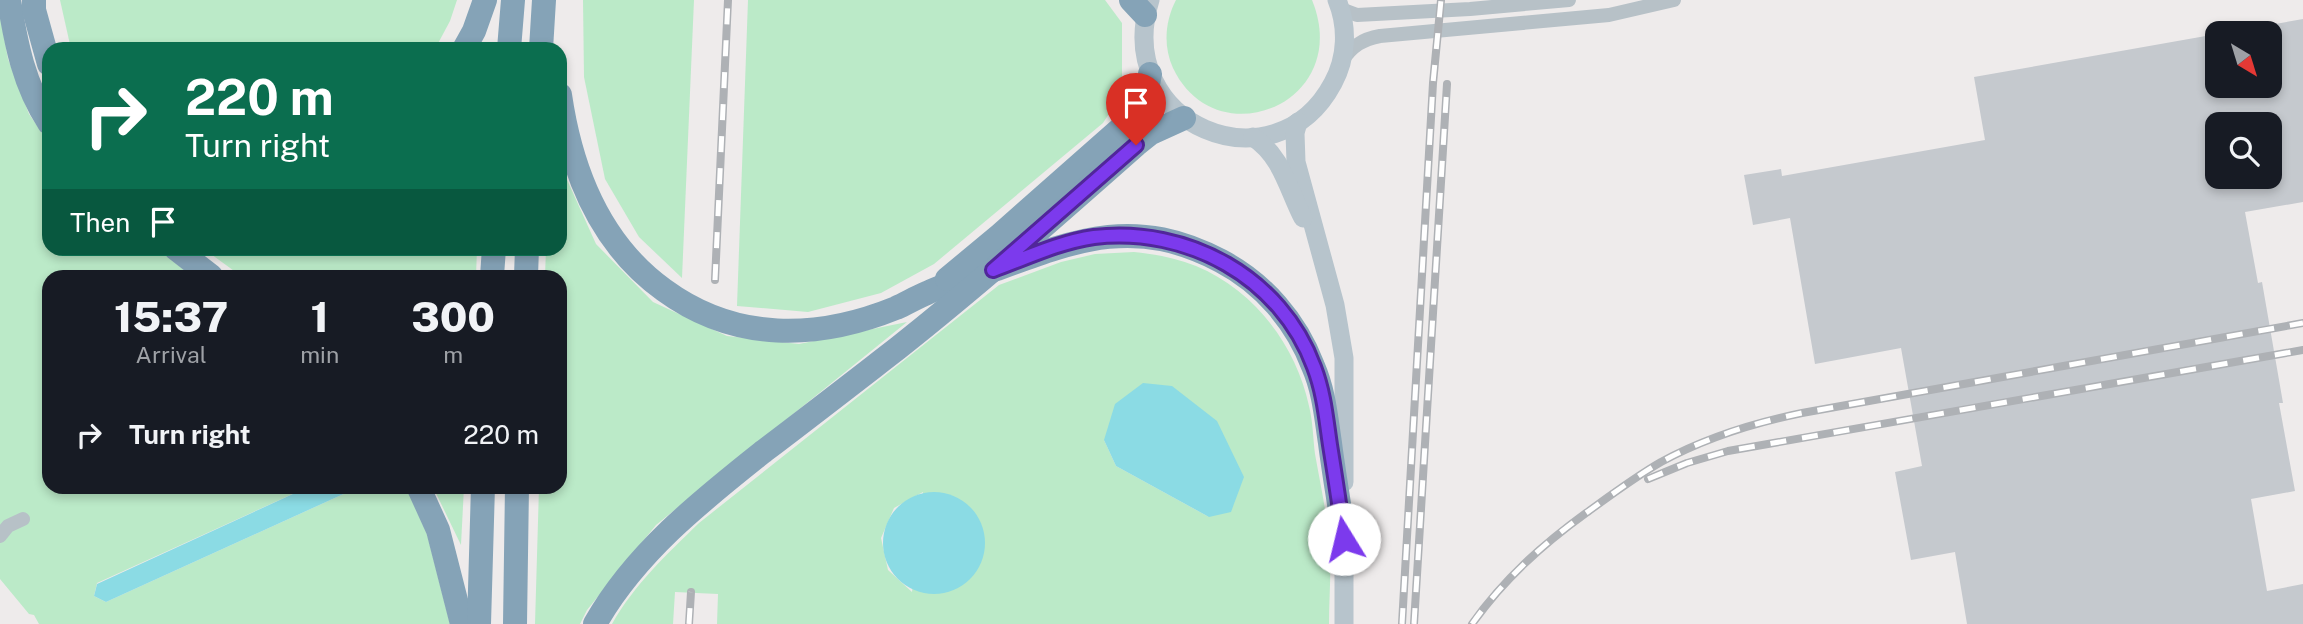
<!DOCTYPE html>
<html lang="en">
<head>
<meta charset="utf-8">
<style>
	:root { --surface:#171b24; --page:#242831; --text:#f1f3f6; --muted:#9ea1a6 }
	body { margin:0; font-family:"Public Sans",sans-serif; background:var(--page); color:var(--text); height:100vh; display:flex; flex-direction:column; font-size:26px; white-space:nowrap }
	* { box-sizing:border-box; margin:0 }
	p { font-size:23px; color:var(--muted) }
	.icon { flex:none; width:38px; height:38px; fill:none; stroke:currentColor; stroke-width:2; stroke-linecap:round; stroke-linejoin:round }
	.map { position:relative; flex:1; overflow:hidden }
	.details { position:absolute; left:42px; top:270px; width:525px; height:224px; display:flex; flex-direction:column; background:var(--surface); border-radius:21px; box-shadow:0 4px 10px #0003 }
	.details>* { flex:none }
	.guide { position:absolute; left:42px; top:42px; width:525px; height:214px; border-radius:21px; box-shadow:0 4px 10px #0003; background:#0b6e4f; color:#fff; overflow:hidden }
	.needle { width:46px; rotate:142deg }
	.buttons { position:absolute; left:2205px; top:21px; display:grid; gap:14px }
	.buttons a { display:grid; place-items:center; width:77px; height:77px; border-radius:14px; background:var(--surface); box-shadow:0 4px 10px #0003; font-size:35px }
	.pin { position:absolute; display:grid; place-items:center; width:60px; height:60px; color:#fff; margin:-72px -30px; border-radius:50% 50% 50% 0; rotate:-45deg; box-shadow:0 0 7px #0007 }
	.pin .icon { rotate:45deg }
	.me { position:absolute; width:77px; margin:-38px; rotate:351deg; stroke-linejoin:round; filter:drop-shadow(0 0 5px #0008) }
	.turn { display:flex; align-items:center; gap:24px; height:147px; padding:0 28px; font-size:32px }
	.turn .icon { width:91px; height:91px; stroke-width:2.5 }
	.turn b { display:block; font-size:49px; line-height:60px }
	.then { display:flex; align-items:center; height:66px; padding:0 28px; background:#0003; gap:14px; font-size:26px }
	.eta { display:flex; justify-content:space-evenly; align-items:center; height:119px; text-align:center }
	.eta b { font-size:42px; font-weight:800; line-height:49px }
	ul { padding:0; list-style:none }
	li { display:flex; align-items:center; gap:21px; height:91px; padding:0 28px }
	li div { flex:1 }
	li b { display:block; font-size:26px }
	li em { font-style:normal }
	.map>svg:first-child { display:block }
	.green { fill:#bbeac8; fill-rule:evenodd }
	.water { fill:#8bdbe4 }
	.building { fill:#c5c9ce; fill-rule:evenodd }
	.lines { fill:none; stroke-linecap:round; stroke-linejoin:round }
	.street { stroke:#b7c1c7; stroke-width:14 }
	.secondary { stroke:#b7c4cc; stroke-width:19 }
	.highway { stroke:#85a3b7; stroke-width:24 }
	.rail-casing { stroke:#aeb1b5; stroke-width:8 }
	.rail { stroke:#fff; stroke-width:5; stroke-dasharray:16; stroke-linecap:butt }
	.route-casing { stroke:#51269a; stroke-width:18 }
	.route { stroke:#7c3aed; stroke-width:12 }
</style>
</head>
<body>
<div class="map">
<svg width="2303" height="624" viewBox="0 0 2303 624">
	<rect width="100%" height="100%" fill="#eeebeb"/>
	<g class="green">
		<polygon points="60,0 457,0 450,21 435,49 71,49"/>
		<polygon points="583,0 694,0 682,278 639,237 605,179 584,77"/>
		<polygon points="748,0 1105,0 1122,23 1122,94 1103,123 934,264 881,293 808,312 737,306"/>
		<path d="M1176,0H1312C1354,103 1216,159 1173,68C1163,46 1165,21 1176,0Z"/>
		<polygon points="0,15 8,59 29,114 49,143 49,248 157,249 192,276 49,276 49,486 308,487 97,583 94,596 106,602 359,487 406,487 427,534 450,624 39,624 34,615 29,614 0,579"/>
		<polygon points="560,164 596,244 653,302 727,336 799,344 907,322 656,525 587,610 580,624 535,624 539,487 560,486 560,276 545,276 546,249 560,248"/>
		<polygon points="204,249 477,249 476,276 241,276"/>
		<path d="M1134,252C1155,254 1176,258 1196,266C1254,290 1296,345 1309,406C1313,422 1313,438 1315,454C1320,482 1326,510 1329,538C1332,566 1329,596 1329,624H717L718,594L675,592L673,624H612C634,585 667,554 699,523L999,285L1061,262L1095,254ZM1104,440L1209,517L1116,466ZM923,492L912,592L888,570L881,538L894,508Z"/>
		<polygon points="433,487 464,487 461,545"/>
	</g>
	<g class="water">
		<polygon points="1143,383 1172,386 1217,421 1244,477 1231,512 1209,517 1116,466 1104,440 1115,404"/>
		<polygon points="308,487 359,487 106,602 94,596 97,584"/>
		<circle cx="934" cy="543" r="51"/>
	</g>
	<path class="building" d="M2303,19V202L2245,212L2258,283L2262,282L2283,403H2279L2295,491L2251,499L2267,591L2303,584V624H1967L1955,552L1911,560L1895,472L1922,466L1901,348L1815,364L1790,218L1753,225L1744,175L1781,169L1782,176L1985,140L1974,77L2217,34V86H2270V25ZM2217,124H2270V177H2217Z"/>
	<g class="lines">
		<g class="street">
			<polyline points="1341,9 1357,15 1470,9 1569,0"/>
			<path d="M1342,61C1352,46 1363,39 1380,36L1609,15L1674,0"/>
			<polyline points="0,536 8,526 23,519"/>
		</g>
		<g class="secondary">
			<path d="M1150,0C1111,125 1275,192 1333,83C1347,57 1348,27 1337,0"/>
			<polyline points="1298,122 1295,133 1296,162 1335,305 1344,358 1344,482"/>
			<path d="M1253,137C1282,156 1288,189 1303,218"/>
			<polyline points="1344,624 1344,526"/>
		</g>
		<g class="highway">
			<path d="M9,0C16,44 24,85 49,123"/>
			<polyline points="34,0 34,10 49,64"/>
			<polyline points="1131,0 1145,15"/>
			<polyline points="464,49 474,31 485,0"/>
			<polyline points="509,49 513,0"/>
			<polyline points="541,49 544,0"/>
			<path d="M560,95C571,170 600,244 664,290C735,342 817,340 896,308C907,303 917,297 927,293C949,282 974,277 997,269C1080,238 1137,217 1221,261C1263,283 1296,321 1313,366C1324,391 1326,417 1330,443C1334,475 1340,507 1344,539"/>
			<polyline points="175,248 211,276"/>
			<polyline points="492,276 494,248"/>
			<polyline points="526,276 527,248"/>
			<path d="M947,279L1000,235L1128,122C1140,106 1147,93 1150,74"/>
			<polyline points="418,486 438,530 462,624"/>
			<polyline points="479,624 483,486"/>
			<polyline points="515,624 517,486"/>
			<path d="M595,624C635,553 701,501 764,451C809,417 854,382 898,348C980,283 1058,214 1136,145L1151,133L1184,118"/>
		</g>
		<g class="rail-casing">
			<g id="rail">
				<polyline points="715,280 728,0"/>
				<polyline points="1648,479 1687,463 1728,451 2303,350"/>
				<polyline points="689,624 691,592"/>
				<polyline points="1402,624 1433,83 1441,0"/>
				<polyline points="1414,624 1447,84"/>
				<path d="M1472,624C1504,579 1542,545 1586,513C1611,495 1635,477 1661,462C1705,438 1753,423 1802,413L2303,323"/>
			</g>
		</g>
		<use href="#rail" class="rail"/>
	</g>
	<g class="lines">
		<g class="route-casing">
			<path id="route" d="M1136,145L993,270C1026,258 1059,242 1094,237C1187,226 1281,277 1314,367C1324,393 1326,418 1330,445C1335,476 1340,508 1344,539"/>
		</g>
		<use href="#route" class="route"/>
	</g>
</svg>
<div class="buttons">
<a><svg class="needle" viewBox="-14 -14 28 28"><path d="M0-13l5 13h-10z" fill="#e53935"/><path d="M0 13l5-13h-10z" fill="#9ea1a6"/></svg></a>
<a><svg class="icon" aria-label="search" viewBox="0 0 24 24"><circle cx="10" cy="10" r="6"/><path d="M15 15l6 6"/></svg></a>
</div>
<div class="pin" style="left:1136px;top:145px;background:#d93025"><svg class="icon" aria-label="arrive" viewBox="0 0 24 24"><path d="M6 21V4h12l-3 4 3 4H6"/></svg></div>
<svg class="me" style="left:1344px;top:539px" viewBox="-20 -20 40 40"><circle r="19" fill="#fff"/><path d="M0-13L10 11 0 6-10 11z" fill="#7c3aed"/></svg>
<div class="guide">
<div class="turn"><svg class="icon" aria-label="right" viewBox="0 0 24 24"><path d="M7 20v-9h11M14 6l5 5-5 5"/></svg><div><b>220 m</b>Turn right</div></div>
<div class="then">Then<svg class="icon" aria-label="arrive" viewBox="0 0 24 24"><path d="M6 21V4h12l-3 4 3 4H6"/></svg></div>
</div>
<section class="details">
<div class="eta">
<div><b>15:37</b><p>Arrival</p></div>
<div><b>1</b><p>min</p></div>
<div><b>300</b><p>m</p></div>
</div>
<ul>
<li><svg class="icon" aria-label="right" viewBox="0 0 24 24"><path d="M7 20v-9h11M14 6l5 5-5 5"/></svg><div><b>Turn right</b></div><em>220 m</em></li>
</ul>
</section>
</div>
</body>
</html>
